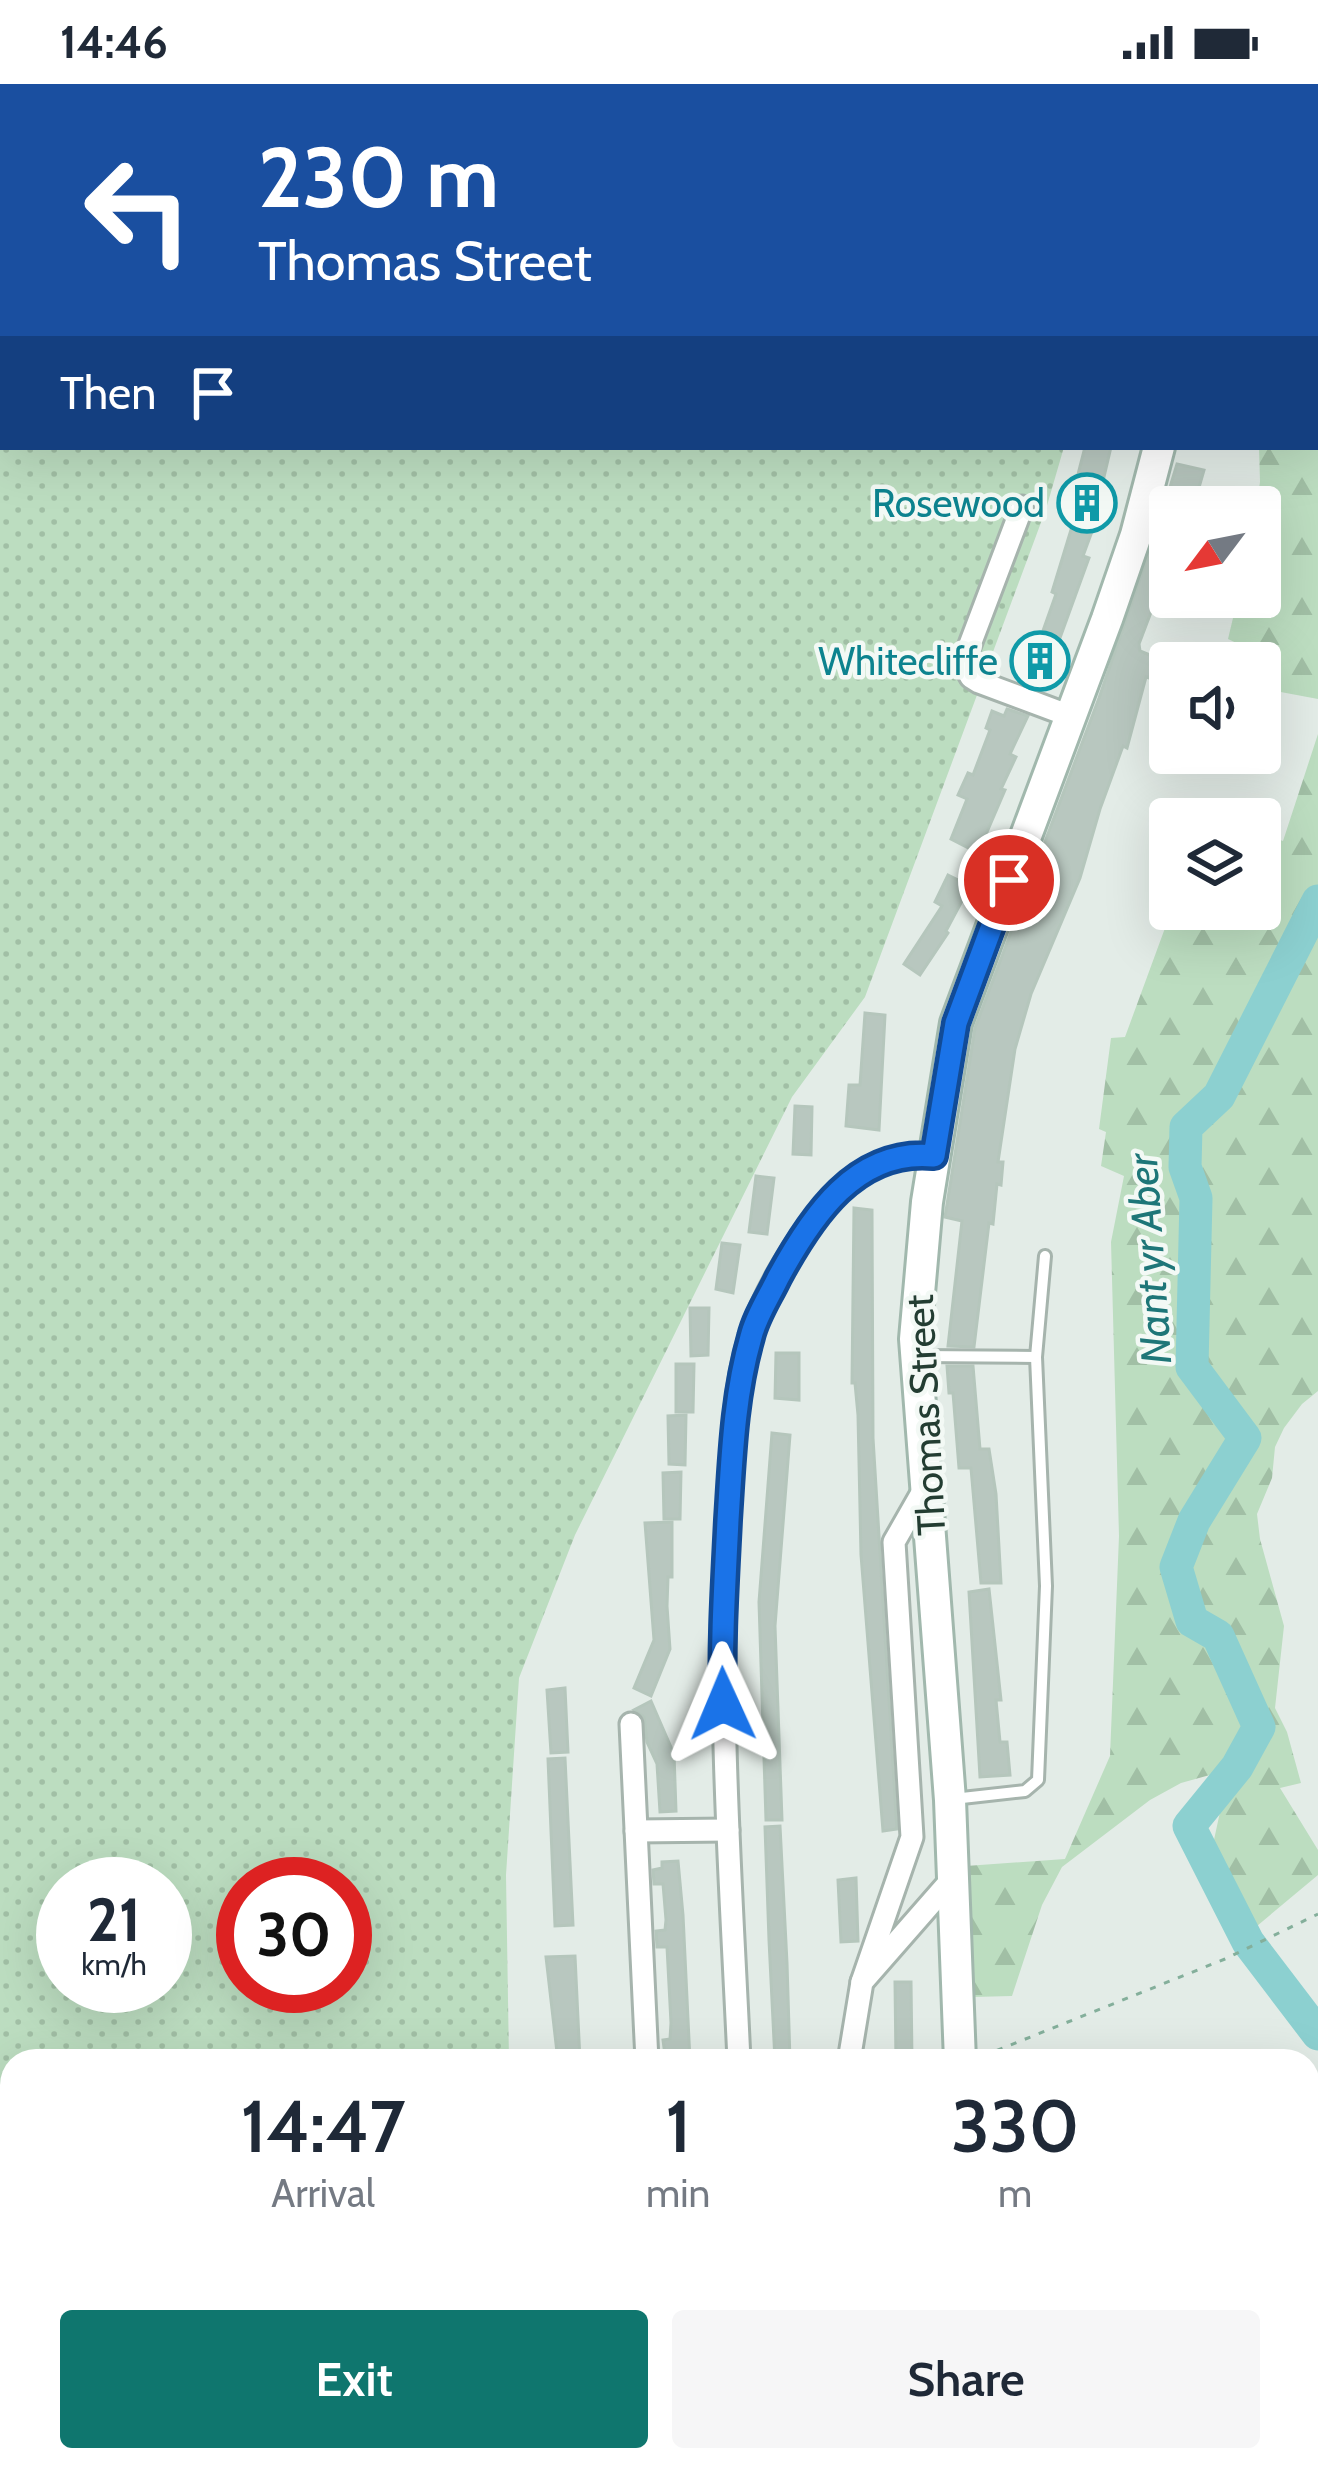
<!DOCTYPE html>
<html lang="en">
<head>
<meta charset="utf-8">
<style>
	:root { --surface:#fff; --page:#f6f6f7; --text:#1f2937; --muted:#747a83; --accent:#0f766e }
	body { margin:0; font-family:Cabin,sans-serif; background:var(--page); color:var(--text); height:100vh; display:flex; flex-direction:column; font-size:45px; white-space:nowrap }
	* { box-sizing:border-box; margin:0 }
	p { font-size:39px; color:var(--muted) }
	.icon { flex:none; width:66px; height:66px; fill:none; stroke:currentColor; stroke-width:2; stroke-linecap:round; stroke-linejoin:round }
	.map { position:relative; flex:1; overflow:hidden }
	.drawer { position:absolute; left:0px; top:1965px; width:1320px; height:423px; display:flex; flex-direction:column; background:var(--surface); border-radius:36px 36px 0 0; box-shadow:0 12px 48px #0002 }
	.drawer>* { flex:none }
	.top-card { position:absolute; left:0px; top:0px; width:1320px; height:366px; box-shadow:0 12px 48px #0002; background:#1a4fa0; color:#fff; overflow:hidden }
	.needle { width:78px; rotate:238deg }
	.fabs { position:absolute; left:1149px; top:402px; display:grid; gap:24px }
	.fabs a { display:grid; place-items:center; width:132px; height:132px; border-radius:12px; background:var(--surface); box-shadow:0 12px 48px #0002; font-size:60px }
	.speed { position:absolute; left:36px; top:1773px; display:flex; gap:24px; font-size:60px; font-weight:700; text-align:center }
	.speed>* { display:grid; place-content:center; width:156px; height:156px; border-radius:50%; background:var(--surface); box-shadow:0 12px 48px #0002; line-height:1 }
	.speed small { font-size:30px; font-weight:400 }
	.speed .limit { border:18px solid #d22; background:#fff; color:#111 }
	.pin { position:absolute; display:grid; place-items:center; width:102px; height:102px; color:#fff; margin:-51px; border:6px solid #fff; border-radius:50%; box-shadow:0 3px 12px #0007 }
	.me { position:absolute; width:132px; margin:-66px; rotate:359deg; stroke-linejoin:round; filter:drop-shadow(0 0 9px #0008) }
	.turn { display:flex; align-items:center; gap:42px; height:252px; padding:0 60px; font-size:54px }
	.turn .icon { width:156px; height:156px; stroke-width:2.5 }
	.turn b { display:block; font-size:84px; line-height:102px }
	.then { display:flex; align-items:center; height:114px; padding:0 60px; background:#0003; gap:24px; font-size:45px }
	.eta { display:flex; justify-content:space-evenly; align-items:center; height:204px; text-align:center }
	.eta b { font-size:72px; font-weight:600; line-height:84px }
	.cta { display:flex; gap:24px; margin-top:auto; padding:24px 60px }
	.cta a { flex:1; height:138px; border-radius:12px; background:var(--accent); color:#fff; font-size:48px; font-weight:600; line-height:138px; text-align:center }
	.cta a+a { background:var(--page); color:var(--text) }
	.status { display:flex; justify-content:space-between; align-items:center; height:84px; padding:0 60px; background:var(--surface); direction:ltr }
	.status svg { height:33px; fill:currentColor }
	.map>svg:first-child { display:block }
	.grass { fill:url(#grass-dots); fill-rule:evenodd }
	.forest { fill:url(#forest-firs) }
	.pitch { fill:#bcddc0 }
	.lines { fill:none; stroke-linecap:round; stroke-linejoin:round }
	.river { stroke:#8cd0d0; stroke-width:33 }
	.building { fill:#b8c7bf; stroke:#b5c6bc; stroke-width:3 }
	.lane-casing { stroke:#a6b4ad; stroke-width:16 }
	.street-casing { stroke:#a6b4ad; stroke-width:27 }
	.secondary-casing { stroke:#a1b8ad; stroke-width:36 }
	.path { stroke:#84af9b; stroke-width:3; stroke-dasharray:6 9; stroke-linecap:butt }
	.lane { stroke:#fff; stroke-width:10 }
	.street { stroke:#fff; stroke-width:21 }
	.secondary { stroke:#fff; stroke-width:30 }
	.route-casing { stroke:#114b97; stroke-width:30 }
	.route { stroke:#1a73e8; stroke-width:21 }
	.labels { text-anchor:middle; stroke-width:9; stroke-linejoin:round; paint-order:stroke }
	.culture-label { font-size:39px; fill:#0d838f; stroke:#f3f9f5; text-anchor:end }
	.street-label { font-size:39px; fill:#233d32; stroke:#f3f9f5 }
	.water-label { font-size:42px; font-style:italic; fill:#1e7678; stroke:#f3f9f5 }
</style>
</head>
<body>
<div class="status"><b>14:46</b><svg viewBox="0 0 49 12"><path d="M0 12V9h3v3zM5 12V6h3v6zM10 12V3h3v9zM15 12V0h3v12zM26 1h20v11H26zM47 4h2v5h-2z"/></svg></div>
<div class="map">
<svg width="1318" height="2386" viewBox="0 0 1318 2386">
	<defs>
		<pattern id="grass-dots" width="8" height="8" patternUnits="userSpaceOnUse" patternTransform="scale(3)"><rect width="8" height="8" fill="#bcddc0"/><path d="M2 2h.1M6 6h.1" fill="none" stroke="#a1bfa5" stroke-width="1.8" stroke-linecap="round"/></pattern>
		<pattern id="forest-firs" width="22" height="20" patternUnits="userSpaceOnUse" patternTransform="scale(3)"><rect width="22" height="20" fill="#bcddc0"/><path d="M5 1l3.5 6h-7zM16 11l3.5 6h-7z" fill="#a1bfa5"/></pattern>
	</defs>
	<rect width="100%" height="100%" fill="#e3ece7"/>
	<path class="grass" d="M0,0H1264L3,3V363H1064L1046,425L865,913L792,1013L575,1451L519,1594L506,1791L509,1977H12V2376H494L488,2386H0ZM63,1800H165V1902H63ZM243,1800H345V1902H243Z"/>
	<g class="forest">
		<polygon points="1266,0 1318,0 1318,615 1260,604 1260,579 1245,579 1249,565 1228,555 1238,513 1260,513 1260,423 1256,423 1260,398 1259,363 1317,363 1317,3 1266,3"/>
		<polygon points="1318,650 1318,1307 1302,1320 1284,1344 1275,1363 1272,1394 1257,1430 1260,1455 1284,1542 1275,1624 1287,1648 1301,1699 1280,1704 1318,1766 1318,1791 1245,1852 1209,1779 1220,1728 1218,1707 1235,1684 1181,1699 1150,1716 1062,1783 1042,1821 1012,1912 973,1913 966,1782 1065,1775 1110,1672 1119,1452 1111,1158 1124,1092 1101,1082 1106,1048 1099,1045 1111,954 1125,953 1172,825 1260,825 1260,749 1283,757"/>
	</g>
	<polygon class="pitch" points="1318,2234 1318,2346 1308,2323 1308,2239"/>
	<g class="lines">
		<polyline class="river" points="1318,817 1219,1012 1186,1043 1185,1083 1196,1114 1192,1283 1245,1354 1194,1437 1176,1483 1192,1537 1218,1552 1259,1643 1237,1683 1189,1742 1248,1858 1318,1950"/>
	</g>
	<g class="building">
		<polygon points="1085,363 1111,363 1100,410 1105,412 1083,472 1089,474 1044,598 1023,589 1034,556 1039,558 1056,510 1052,508 1074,436 1067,433"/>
		<polygon points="1177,380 1204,386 1194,421 1167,413"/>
		<polygon points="1166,419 1178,422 1170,423 1170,453 1162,484 1170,487 1170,511 1167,519 1156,515 1139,560 1140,567 1155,573 1153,585 1149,594 1146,593 1127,664 1123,662 1100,725 1080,794 1031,910 1015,965 998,1078 1003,1078 1001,1101 997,1100 993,1140 989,1139 974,1263 948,1262 962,1137 945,1133 975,944 1099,614"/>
		<polygon points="1007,625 1028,632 1010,670 1016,673 1001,705 1005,706 978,769 951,755 967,715 958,711 968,689 973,691 990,646 986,644 992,627 1004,632"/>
		<polygon points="948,791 970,802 946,847 948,849 920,891 904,880 942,822 935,818"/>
		<polygon points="865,929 885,931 879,1046 846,1042 849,1001 860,1001"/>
		<polygon points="795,1022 812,1023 811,1071 793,1070"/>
		<polygon points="756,1092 774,1094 767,1150 749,1148"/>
		<polygon points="854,1124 872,1126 873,1354 897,1745 883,1747 861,1471 858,1331 855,1299 852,1299"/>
		<polygon points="722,1159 740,1161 733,1209 716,1205"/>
		<polygon points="690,1224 709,1224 708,1271 691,1272"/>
		<polygon points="776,1269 799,1269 799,1316 775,1314"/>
		<polygon points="676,1280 694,1280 693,1328 676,1328"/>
		<polygon points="947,1282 973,1282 980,1365 989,1365 996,1410 1001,1499 981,1499 971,1384 959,1384 953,1309 949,1309"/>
		<polygon points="686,1331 685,1381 669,1380 668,1332"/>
		<polygon points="772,1349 790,1351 775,1542 782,1736 766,1736 759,1518"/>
		<polygon points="681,1388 680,1435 664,1435 663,1389"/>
		<polygon points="672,1438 672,1493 668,1493 667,1522 670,1565 651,1612 634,1604 654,1556 645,1439"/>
		<polygon points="989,1505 1001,1616 996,1616 1000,1658 1007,1658 1010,1691 980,1693 969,1508"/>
		<polygon points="565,1604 568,1668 551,1669 547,1606"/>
		<polygon points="651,1617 674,1670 676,1727 660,1728 657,1680 647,1658 644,1633 634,1626"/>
		<polygon points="565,1674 573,1841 555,1842 548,1675"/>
		<polygon points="780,1742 787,1879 790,1977 775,1977 769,1856 765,1743"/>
		<polygon points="678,1777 683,1831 690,1977 674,1977 673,1970 665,1971 663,1956 670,1955 671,1939 667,1863 657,1863 656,1847 665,1846 666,1836 663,1800 654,1800 653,1786 662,1784 662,1778"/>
		<polygon points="856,1794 858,1857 841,1858 838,1796"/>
		<polygon points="575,1872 580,1977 558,1977 546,1873"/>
		<polygon points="895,1898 911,1898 912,1977 896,1977"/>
	</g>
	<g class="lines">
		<g class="lane-casing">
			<g id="lane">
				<polyline points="919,1272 1036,1273"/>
				<polyline points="953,1715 1025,1707 1038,1696 1046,1502 1036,1273 1045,1172"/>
				<polyline points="1209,2376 1212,2386"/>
			</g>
		</g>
		<g class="street-casing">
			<g id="street">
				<polyline points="1022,423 963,579 971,593 979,598 1070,632"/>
				<polyline points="631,1640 647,1977"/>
				<polyline points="636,1747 728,1746"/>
				<polyline points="862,1898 912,1753 894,1458 926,1402"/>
				<path d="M739,1977C731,1798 717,1618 728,1439C732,1376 732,1309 751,1249C765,1208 792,1163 818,1130C848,1092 885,1066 934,1072"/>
				<polyline points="849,1977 862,1898 953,1794"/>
				<polyline points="625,2376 630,2386"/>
				<polyline points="839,2376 845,2386"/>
			</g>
		</g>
		<g class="secondary-casing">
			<g id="secondary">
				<polyline points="1249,3 1249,0"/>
				<polyline points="960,1977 950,1716 915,1255 927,1118 956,939 1107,535 1136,451 1159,363"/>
				<polyline points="1109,2376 1112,2386"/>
			</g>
		</g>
		<polyline class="path" points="983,1972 1225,1875 1318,1830"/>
		<use href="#lane" class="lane"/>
		<use href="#street" class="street"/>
		<use href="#secondary" class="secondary"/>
	</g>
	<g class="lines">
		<g class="route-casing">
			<path id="route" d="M723,1620C721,1558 725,1498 728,1436C732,1374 734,1312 751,1253C756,1232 769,1213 778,1194C811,1133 856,1064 934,1072L956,939L1009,796"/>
		</g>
		<use href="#route" class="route"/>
	</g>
	<defs>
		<g id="building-ring" transform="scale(3)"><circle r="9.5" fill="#f3f9f5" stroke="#0f9aa8" stroke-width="1.5"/><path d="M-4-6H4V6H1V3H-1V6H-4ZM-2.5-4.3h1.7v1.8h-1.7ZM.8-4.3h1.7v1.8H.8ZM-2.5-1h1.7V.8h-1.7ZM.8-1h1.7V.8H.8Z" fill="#0f9aa8"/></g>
	</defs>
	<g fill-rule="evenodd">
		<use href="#building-ring" x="1087" y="419"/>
		<use href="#building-ring" x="1040" y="577"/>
	</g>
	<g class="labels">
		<g class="culture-label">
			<text x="1045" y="433">Rosewood</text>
			<text x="998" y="591">Whitecliffe</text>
		</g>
		<g class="street-label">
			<text transform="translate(925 1331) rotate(-93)" y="14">Thomas Street</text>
		</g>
		<g class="water-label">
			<text transform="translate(1149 1175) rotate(-94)" y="15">Nant yr Aber</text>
		</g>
	</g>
</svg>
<div class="fabs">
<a><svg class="needle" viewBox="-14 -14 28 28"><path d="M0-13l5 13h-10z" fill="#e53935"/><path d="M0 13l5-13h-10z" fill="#747a83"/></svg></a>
<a><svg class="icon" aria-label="sound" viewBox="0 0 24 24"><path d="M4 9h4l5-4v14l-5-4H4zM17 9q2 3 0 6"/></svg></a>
<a><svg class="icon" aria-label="layers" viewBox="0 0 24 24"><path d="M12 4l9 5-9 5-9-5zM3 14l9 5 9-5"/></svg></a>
</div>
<div class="speed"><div>21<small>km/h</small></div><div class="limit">30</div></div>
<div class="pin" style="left:1009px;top:796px;background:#d93025"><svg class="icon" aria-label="arrive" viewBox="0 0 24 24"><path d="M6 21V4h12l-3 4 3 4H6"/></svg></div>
<svg class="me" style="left:723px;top:1620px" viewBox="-20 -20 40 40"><path d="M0-17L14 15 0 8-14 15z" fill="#1a73e8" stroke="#fff" stroke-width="4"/></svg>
<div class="top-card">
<div class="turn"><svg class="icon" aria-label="left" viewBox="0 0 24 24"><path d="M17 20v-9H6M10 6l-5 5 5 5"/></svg><div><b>230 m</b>Thomas Street</div></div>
<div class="then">Then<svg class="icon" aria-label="arrive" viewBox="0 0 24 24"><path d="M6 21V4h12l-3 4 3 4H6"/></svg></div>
</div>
<section class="drawer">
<div class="eta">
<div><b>14:47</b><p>Arrival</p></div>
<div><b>1</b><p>min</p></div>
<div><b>330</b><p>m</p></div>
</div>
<div class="cta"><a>Exit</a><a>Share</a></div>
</section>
</div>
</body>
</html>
